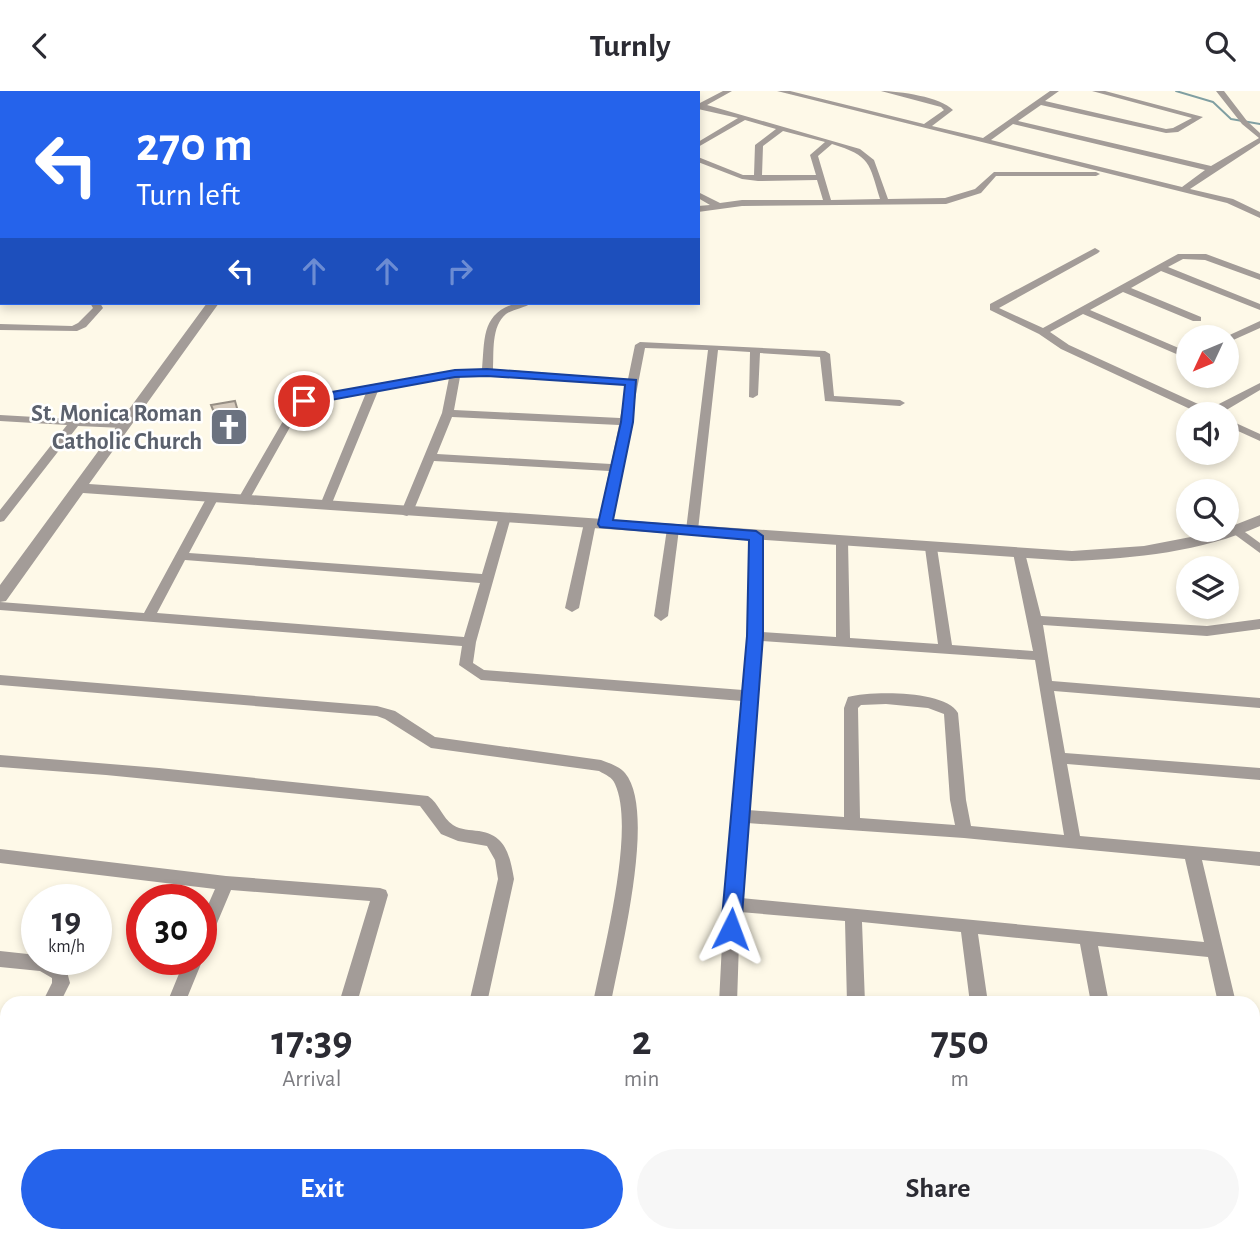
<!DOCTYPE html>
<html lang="en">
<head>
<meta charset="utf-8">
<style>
	:root { --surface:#fff; --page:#f7f7f7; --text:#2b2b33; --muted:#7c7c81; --accent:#2563eb }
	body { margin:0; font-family:"Alegreya Sans",sans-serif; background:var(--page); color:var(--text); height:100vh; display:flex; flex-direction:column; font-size:26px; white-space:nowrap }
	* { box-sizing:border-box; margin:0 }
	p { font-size:23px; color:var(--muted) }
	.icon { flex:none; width:38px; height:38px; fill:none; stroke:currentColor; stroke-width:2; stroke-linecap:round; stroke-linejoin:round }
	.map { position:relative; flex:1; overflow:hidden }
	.sheet { position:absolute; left:0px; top:905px; width:1260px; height:247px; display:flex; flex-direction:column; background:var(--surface); border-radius:21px 21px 0 0; box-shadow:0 4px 10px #0003 }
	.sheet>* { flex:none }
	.hud { position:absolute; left:0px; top:0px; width:700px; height:214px; box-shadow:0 4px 10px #0003; background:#2563eb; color:#fff; overflow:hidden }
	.needle { width:46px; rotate:226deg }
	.controls { position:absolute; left:1176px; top:234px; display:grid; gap:14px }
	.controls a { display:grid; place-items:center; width:63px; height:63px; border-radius:50%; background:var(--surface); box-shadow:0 4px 10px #0003; font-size:35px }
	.speed { position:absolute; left:21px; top:793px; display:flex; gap:14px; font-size:35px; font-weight:700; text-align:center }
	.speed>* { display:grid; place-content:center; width:91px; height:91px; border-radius:50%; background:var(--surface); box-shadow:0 4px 10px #0003; line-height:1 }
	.speed small { font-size:18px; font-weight:400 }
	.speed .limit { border:10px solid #d22; background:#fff; color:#111 }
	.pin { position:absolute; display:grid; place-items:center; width:60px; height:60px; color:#fff; margin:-30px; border:4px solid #fff; border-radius:50%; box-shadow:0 2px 7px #0007 }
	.me { position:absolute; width:77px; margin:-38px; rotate:3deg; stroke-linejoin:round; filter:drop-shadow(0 0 5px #0008) }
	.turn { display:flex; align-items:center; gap:24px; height:147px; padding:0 21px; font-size:32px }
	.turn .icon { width:91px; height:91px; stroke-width:2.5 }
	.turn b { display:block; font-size:49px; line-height:60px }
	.lanes { display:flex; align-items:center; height:66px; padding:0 21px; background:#0003; justify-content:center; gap:35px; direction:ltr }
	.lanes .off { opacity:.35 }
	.eta { display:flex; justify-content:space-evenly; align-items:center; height:119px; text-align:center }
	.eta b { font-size:42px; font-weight:700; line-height:49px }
	.cta { display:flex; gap:14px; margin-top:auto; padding:14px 21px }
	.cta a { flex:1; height:80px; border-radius:42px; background:var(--accent); color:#fff; font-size:28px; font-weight:700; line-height:80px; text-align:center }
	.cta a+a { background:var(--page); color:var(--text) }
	header { display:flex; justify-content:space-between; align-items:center; height:91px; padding:0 21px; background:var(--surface); font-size:32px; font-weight:700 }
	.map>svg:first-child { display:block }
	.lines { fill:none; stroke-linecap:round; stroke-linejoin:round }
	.stream { stroke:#809fa2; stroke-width:2 }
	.minor { fill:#a39c98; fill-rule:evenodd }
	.tertiary { fill:#a39c98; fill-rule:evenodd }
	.wall { fill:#b8afa3 }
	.shaded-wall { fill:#968e84 }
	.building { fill:#d6cbbd; stroke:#968e84; stroke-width:2 }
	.route { fill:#2563eb; stroke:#184099; stroke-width:2 }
	.labels { text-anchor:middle; stroke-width:5; stroke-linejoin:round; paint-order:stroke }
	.worship-label { font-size:24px; font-weight:bold; fill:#5b616d; stroke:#fff; text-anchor:end }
</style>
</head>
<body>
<header><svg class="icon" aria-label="back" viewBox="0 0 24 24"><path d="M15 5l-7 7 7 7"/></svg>Turnly<svg class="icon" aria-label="search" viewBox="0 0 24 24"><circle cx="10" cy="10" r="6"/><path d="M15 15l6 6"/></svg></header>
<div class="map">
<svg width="1260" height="1151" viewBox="0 0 1260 1151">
	<rect width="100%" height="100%" fill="#fef9e8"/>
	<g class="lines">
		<polyline class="stream" points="1176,0 1213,11 1231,28 1260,33"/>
		<g class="minor">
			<polygon points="22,0 30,0 21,2"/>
			<polygon points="124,0 132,0 123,2"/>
			<polygon points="173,0 181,0 172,2"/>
			<polygon points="222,0 230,0 221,2"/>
			<polygon points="274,0 282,0 273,2"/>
			<polygon points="326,0 334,0 325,2"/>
			<polygon points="362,0 371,0 361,2"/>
			<polygon points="458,0 468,0 469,2 460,2"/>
			<polygon points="554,0 567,2 556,2"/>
			<polygon points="638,0 652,2 640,2"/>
			<polygon points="661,0 671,0 660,2"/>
			<path d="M723,0H732L707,14L860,58L874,69L888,108L945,107L975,98L994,81H1096L1100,83L1096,85H996L981,102L946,113L742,115L698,121V115L710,114L698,107V101L720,112L742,109H823L817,89L758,90L742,88L698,71V66L743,84H754L755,54L776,38L745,29L698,56V51L738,27L698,18V13ZM783,40L825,51L810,64L816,84H762L763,55ZM832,53C871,65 869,72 880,108L831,109L818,65Z"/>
			<path d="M777,0H790L924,33L944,19L941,16L881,0C899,0 941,6 953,19L932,35L983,47L1050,0H1059L1045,10L1166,38L1173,37L1192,27L1092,0H1105L1203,26L1178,41L1166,42L1041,14L1018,30L1211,75L1259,47L1242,33L1216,0H1224L1247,30L1260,42V52L1190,98L1233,108L1260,121V127L1227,112ZM1013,33L1205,79L1182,96L991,49Z"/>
			<rect x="0" y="7" width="2" height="4"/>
			<polygon points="0,71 2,71 0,77"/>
			<polygon points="0,100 2,101 2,106 0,106"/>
			<polygon points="1095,157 1100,160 1098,162 999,217 1043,237 1178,163 1206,163 1260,183 1260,189 1205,169 1183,168 1168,176 1260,213 1260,219 1161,180 1131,197 1201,226 1201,230 1193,230 1123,201 1090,219 1188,261 1188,268 1083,223 1050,241 1069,254 1209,318 1260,292 1260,299 1218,324 1203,324 1061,258 1039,243 990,219 990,213"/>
			<rect x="0" y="192" width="2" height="6"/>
			<polygon points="90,212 100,212 103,217 86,236 77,240 0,239 0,233 72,235 78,232 93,217"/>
			<path d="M517,212H532C524,217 514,218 506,223C491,235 494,262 493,278L628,288L635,254L640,251L825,260L830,263L834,305L900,309L905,312L900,315L825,310L820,266L760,262L758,304L753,307L749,306L750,261L718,259L698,439L692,443L686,439L708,259L645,257L631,329L633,331L630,334L609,436L605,437L599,433L609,380L434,370L413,421L407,425L403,424L401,421L442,322L449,287L378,300L330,417L326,418L320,414L366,302L307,313L299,320L248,411H240L238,408L290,318L304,307L374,293L455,280L482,278C485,248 481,222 517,212ZM487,284L627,294L620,327L454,319L460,286ZM452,326L619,334L611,373L437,363Z"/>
			<polygon points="1260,230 1260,237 1231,250 1227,251 1227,247 1223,247"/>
			<polygon points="0,324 123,331 129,334 123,337 78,335 4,430 0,431 0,419 67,334 0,330"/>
			<polygon points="1227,328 1260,343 1260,350 1227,335"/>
			<path d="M213,402L219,406L189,462L482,483L499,426L501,423H509L511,426L476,551L473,572L484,579L743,599L748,545L750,445L756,441L762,445V541L836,546V450L842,446L848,450L850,547L938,553L925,457L931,453L937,457L952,554L1033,560L1013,462L1019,458L1025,462L1041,525L1207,535L1260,528V538L1207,545L1043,534L1052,590L1260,607V617L1054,600L1065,662L1260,677V689L1067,673L1080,745L1260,761V775L1202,769L1236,912H1218L1208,866L1098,855L1109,912H1091L1080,853L978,843L988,912H970L961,841L862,831L865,912H847L845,830L740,821L737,912H719L724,813L742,610L481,589L459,574L462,555L0,519V511L144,522L207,406ZM185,469L480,492L464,546L157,522ZM761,550L1035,569L1064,744L971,735L966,709L958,622C945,599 871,600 848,606L844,617V726L748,719ZM886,613L928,617L944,623L950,709L955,734L860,727L858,617L861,614ZM747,732L964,747L1185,768L1204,851L741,807Z"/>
			<polygon points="590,428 596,432 579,517 572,521 565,517 584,432"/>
			<polygon points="673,434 679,438 668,525 661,530 654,525 667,438"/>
			<polygon points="1238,436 1260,452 1260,462 1234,443 1232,440 1234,437"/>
			<path d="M0,584L377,615L395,620L435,646L601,669C609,672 619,675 625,682C657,720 620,863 611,912H593C603,861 636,738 615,693C612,686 606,684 599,680L431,657L385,628L377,625L0,594Z"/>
			<path d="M0,664L159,677L428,705C439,712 442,727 453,734C461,739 470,739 479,740C506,744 510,765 514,788L487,912H469L498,788L495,769L487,755L458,750L441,743L420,715L106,684L0,676Z"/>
			<polygon points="0,758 226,785 380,797 386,799 388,804 357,912 339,912 370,810 231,799 207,856 201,858 201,830 215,798 0,772"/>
			<polygon points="0,860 37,864 37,868 50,868 66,877 70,892 60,912 42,912 52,892 52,887 40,880 0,876"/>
			<polygon points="201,865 203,868 185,912 167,912 185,868 201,868"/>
			<polygon points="7,984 7,1012 0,1015 0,987"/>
			<polygon points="1253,999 1260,1002 1260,1043 1253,1040"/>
			<polygon points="68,1144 89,1144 86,1151 66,1151"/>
			<polygon points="267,1144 287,1144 285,1151 265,1151"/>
			<polygon points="409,1144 429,1144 427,1151 407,1151"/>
			<polygon points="559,1144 579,1144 578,1151 558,1151"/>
			<polygon points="705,1144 725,1144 724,1151 704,1151"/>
			<polygon points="1133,1144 1153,1144 1154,1151 1134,1151"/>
		</g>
		<g class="tertiary">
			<rect x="0" y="30" width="2" height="6"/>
			<path d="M207,212H219L89,393L1072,460L1144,455L1227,439V437L1260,424V435C1200,461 1137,467 1072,470L83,402L6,510L0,511V494Z"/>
		</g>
	</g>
	<polygon class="wall" points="211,314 242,338 238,339 240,347 224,350"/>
	<polygon class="shaded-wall" points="239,324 242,338 238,339 240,347 224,350 220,336 234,325"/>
	<polygon class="building" points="235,310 239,324 234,325 236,333 220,336 211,314"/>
	<polygon class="route" points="487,278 636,289 633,331 613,429 756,440 763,445 763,545 741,838 738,844 731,846 724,844 721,838 747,545 749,449 600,436 598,433 621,331 625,294 487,285 455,286 304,314 298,310 304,306 455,279"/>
	<defs>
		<g id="church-square" transform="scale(2.0125)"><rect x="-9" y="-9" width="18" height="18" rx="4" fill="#6b7280" stroke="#fff"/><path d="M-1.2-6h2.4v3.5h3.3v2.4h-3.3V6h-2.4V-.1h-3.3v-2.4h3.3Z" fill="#fff"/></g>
	</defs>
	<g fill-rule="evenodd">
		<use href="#church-square" x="229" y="336"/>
	</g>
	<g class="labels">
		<g class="worship-label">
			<text x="202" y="330">St. Monica Roman<tspan x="202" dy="28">Catholic Church</tspan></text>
		</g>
	</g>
</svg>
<div class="controls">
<a><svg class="needle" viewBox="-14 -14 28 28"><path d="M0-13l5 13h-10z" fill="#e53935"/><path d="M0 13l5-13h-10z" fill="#7c7c81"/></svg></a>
<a><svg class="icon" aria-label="sound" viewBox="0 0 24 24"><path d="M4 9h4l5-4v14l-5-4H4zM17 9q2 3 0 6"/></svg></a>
<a><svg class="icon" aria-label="search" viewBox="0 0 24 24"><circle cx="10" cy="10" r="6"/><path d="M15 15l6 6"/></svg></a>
<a><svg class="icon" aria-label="layers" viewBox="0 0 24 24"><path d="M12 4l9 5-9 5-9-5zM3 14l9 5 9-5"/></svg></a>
</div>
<div class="speed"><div>19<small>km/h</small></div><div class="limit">30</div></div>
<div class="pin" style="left:304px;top:310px;background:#d93025"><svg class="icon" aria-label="arrive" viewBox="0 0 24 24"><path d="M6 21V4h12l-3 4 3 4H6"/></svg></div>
<svg class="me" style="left:731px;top:838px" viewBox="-20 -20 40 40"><path d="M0-17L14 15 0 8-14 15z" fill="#2563eb" stroke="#fff" stroke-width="4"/></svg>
<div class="hud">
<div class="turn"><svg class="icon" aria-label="left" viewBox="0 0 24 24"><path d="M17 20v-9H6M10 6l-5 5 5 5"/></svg><div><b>270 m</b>Turn left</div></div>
<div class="lanes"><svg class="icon" aria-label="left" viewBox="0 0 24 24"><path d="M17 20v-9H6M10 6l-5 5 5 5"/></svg><svg class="icon off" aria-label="ahead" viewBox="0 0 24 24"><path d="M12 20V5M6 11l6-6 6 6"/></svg><svg class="icon off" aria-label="ahead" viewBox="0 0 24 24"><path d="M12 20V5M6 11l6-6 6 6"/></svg><svg class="icon off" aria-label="right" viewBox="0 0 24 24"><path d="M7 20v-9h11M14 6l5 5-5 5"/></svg></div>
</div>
<section class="sheet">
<div class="eta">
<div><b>17:39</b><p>Arrival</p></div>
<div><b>2</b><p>min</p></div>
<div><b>750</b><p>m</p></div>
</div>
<div class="cta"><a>Exit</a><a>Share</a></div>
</section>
</div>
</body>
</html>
